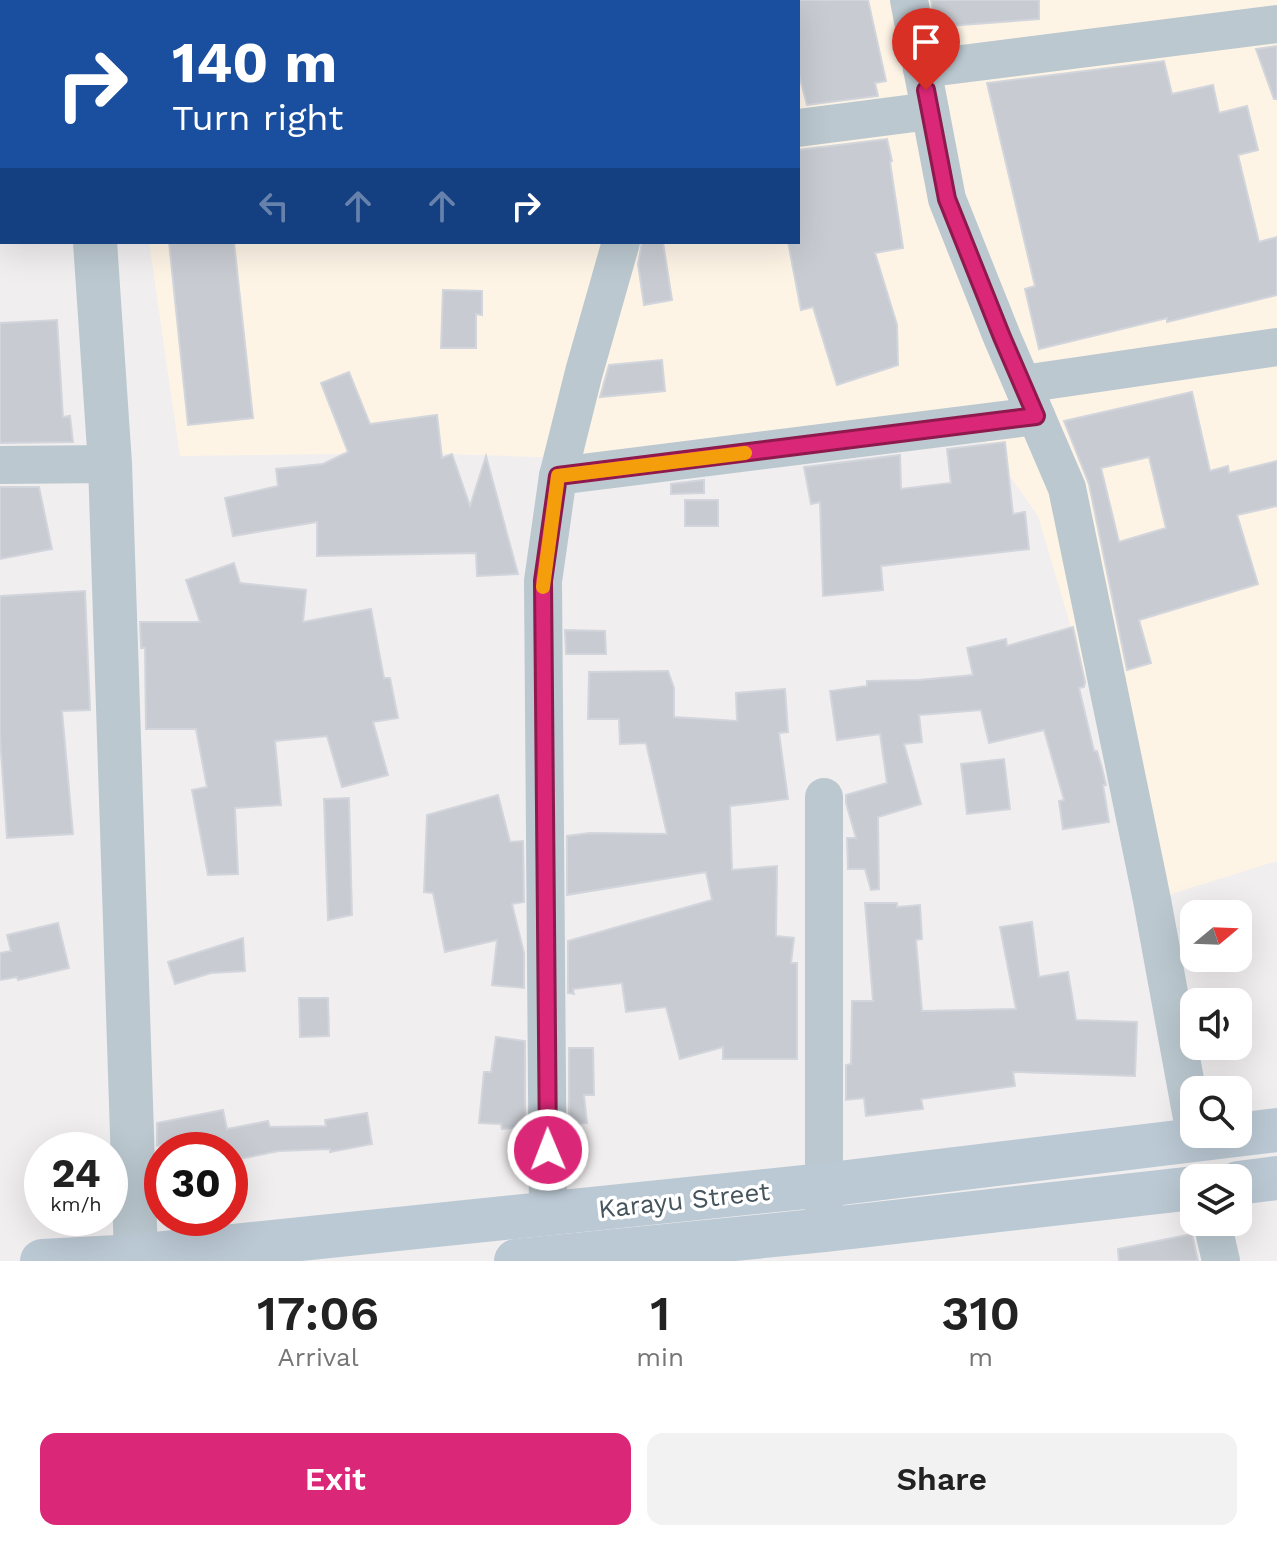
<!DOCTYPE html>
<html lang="en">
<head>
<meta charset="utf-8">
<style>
	:root { --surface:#fff; --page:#f2f2f2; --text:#222; --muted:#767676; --accent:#db2777 }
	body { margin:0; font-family:"Work Sans",sans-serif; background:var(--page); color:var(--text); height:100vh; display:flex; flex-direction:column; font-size:30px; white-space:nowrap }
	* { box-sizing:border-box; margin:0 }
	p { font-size:26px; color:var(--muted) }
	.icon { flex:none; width:44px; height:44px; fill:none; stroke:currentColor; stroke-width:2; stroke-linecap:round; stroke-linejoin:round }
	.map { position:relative; height:1261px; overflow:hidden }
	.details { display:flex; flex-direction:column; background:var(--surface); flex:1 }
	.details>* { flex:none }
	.guide { position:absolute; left:0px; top:0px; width:800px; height:244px; box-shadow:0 8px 32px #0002; background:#1a4fa0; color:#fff; overflow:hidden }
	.needle { width:52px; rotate:71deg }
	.fabs { position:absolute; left:1180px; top:900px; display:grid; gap:16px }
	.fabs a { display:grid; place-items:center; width:72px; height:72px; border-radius:16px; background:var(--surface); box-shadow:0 8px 32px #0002; font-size:40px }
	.speed { position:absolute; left:24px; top:1132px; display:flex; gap:16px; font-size:40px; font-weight:700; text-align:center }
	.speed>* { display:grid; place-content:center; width:104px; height:104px; border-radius:50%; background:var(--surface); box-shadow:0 8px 32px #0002; line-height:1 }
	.speed small { font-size:20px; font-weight:400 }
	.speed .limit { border:12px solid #d22; background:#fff; color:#111 }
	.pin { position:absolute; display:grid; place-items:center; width:68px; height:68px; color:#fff; margin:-82px -34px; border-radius:50% 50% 50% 0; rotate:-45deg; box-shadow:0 0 8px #0007 }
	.pin .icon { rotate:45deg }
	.me { position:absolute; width:88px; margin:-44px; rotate:359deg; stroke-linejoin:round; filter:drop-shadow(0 0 6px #0008) }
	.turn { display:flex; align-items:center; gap:28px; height:168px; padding:0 40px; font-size:36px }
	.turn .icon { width:104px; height:104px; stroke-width:2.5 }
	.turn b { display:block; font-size:56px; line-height:68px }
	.lanes { display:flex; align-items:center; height:76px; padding:0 40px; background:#0003; justify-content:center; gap:40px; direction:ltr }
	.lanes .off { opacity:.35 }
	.eta { display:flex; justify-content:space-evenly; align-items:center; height:136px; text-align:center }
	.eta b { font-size:48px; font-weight:600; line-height:56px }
	.button { display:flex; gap:16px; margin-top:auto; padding:16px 40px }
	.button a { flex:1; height:92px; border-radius:16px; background:var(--accent); color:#fff; font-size:32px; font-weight:600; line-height:92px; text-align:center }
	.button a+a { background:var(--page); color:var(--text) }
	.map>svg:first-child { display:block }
	.commercial { fill:#fdf4e6 }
	.building { fill:#c8ccd2; stroke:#d2d5db; stroke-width:2; fill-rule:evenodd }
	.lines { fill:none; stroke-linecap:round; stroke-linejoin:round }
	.minor { stroke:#bbc8cf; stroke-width:38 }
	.tertiary { stroke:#bbc8cf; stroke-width:44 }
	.secondary { stroke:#bbc9d4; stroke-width:44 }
	.route-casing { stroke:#8e194d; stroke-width:20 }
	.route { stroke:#db2777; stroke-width:14 }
	.slow { stroke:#f59e0b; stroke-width:14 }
	.labels { text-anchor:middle; stroke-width:7; stroke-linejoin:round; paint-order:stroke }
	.street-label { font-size:26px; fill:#45545d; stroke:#fff }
</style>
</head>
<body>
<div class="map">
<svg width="1277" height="1261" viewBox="0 0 1277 1261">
	<rect width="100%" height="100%" fill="#f1eeef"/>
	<polygon class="commercial" points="123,0 1277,0 1277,861 1152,900 1038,516 973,423 745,464 417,453 180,456 149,242 798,242 798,2 123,2"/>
	<g class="building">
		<polygon points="798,0 868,0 886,81 875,83 878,96 807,105 798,71"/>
		<polygon points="931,0 1039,0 1039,19 936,27"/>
		<polygon points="1277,46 1277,99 1274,99 1256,49"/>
		<polygon points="1164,61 1172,94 1213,85 1219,113 1247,106 1258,150 1238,155 1259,242 1277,237 1277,295 1167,322 1167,318 1039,349 1025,289 1035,286 987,83"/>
		<polygon points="887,139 892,161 890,162 903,248 875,253 897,325 898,365 837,385 813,307 801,310 788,242 798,242 798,150"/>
		<polygon points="169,242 234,242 253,418 188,425"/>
		<polygon points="642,242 663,242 672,300 644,305 638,264"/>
		<polygon points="443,290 482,291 482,315 476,314 476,348 441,348"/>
		<polygon points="57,320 63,417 70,416 73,442 0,443 0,323"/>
		<polygon points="662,360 665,391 600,397 609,365"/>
		<polygon points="349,372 370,424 437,415 442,458 452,454 470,506 486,456 518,574 477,576 476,553 317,556 317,522 233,536 225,498 278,486 276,469 323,464 348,452 321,383"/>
		<path d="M1192,392L1210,471L1228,466L1229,473L1277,461V506L1237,515L1258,584L1139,620L1151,663L1127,670L1089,484L1064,421ZM1149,457L1166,528L1119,542L1101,468Z"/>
		<polygon points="1005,442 1013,514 1025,512 1029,549 881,566 883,590 823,596 820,502 811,504 804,467 900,455 901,489 951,483 947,449"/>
		<polygon points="704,480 704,493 671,494 671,484"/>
		<polygon points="0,487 39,487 52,549 0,559"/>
		<rect x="685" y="500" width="33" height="26"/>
		<polygon points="234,563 240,583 306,590 303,622 371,609 384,678 390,678 398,718 373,722 388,775 342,787 327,736 275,741 281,805 235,808 238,874 208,875 192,790 207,787 196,729 146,729 145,648 141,648 140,622 200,622 186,580"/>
		<polygon points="85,591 90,710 62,711 73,834 7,838 0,738 0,596"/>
		<polygon points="1073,627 1085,682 1084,687 1079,688 1094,751 1097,751 1102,768 1106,785 1103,785 1109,822 1063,829 1059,801 1064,800 1044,730 989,743 981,710 919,715 922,742 904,744 921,804 878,817 879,889 871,890 865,869 848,869 847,838 856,838 846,803 846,795 887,783 880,734 837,740 830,691 867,686 867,681 919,680 973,675 967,648 1006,639 1007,646"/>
		<polygon points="565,630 605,631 606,654 566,654"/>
		<polygon points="668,671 674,688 674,717 737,721 736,693 785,689 788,732 779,733 788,799 730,806 732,870 777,866 776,936 794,938 791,963 797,963 797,1059 723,1059 723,1047 680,1059 666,1007 626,1012 622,983 573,989 574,994 568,993 568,941 712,900 706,872 567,895 567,836 590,833 667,834 646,743 620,744 619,719 588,719 589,672"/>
		<polygon points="1004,759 1010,809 967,814 961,764"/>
		<polygon points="498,795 510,842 523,841 524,902 512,904 524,953 524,988 492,985 497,940 445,952 433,893 424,892 427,815"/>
		<polygon points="349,798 352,915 328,920 324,799"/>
		<polygon points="865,903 897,903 897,907 920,905 922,939 916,940 922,1011 1016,1009 1000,927 1032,922 1039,977 1068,972 1076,1020 1137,1022 1135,1076 1013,1072 1015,1086 921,1099 923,1109 866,1116 864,1098 846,1100 846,1065 851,1064 852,1001 873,1001"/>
		<polygon points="58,923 69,968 18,980 17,977 0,980 0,953 11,951 7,935"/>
		<polygon points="243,938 245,971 211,973 175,984 168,962"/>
		<polygon points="299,998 328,998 329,1036 300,1037"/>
		<polygon points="496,1037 525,1041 525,1127 502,1129 501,1124 479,1123 484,1072 491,1072"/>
		<polygon points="569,1048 593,1048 594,1095 584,1095 587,1123 569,1124"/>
		<polygon points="223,1110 227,1129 268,1121 270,1127 326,1126 325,1120 367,1113 372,1144 330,1152 330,1149 279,1151 230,1161 230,1150 183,1150 183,1143 157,1146 157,1123"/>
		<polygon points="1192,1234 1198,1261 1119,1261 1118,1249"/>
	</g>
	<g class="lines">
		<g class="minor">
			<polyline points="482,0 482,2"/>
			<polyline points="909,0 947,199 1002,337 1067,488 1152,900 1194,1129"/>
			<polyline points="922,69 1277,24"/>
			<polyline points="798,128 930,111"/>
			<polyline points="1023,384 1277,347"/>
			<polyline points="0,465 110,464"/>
			<polyline points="558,476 1036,416"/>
			<polyline points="824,797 824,1214"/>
			<polyline points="548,1214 543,581 558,476 584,372 621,242"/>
			<polyline points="1212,1222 1221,1261"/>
		</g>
		<g class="tertiary">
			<polyline points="76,0 76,2"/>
			<polyline points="95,242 110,464 136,1256"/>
		</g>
		<g class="secondary">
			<polyline points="1238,1183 1277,1178"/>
			<polyline points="42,1261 136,1256 824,1185 1277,1130"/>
			<polyline points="516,1261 824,1230 1194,1188"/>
		</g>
	</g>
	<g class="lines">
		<g class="route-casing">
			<polyline id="route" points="548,1150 543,581 558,476 1036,416 1002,337 947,199 926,90"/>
		</g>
		<use href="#route" class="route"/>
		<polyline class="slow" points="543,587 558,476 745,453"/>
	</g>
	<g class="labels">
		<g class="street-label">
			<text transform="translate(684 1200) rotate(-6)" y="9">Karayu Street</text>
		</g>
	</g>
</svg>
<div class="fabs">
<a><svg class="needle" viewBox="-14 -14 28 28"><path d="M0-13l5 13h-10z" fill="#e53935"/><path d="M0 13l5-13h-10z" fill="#767676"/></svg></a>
<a><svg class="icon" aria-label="sound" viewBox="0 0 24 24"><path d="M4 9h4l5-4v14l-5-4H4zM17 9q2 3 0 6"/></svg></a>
<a><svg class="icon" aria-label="search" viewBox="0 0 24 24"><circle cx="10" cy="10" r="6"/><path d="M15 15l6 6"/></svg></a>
<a><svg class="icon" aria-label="layers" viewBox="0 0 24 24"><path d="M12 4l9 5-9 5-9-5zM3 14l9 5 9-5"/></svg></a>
</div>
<div class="speed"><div>24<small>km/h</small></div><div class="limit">30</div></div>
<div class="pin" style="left:926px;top:90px;background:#d93025"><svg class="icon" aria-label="arrive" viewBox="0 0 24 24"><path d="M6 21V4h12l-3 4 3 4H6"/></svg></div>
<svg class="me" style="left:548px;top:1150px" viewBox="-20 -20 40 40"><circle r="17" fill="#db2777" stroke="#fff" stroke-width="3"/><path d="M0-11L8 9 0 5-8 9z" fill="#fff"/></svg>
<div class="guide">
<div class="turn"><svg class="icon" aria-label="right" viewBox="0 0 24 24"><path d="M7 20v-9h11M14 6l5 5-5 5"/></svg><div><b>140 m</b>Turn right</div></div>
<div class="lanes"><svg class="icon off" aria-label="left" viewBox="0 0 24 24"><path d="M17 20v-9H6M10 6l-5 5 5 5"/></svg><svg class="icon off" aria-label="ahead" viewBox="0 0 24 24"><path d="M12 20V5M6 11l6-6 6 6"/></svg><svg class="icon off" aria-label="ahead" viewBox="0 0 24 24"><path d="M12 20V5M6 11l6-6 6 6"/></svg><svg class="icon" aria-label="right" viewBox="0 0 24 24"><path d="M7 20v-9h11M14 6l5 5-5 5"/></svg></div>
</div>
</div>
<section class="details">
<div class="eta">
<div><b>17:06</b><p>Arrival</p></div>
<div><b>1</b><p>min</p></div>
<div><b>310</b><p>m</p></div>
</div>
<div class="button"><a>Exit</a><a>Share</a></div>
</section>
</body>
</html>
